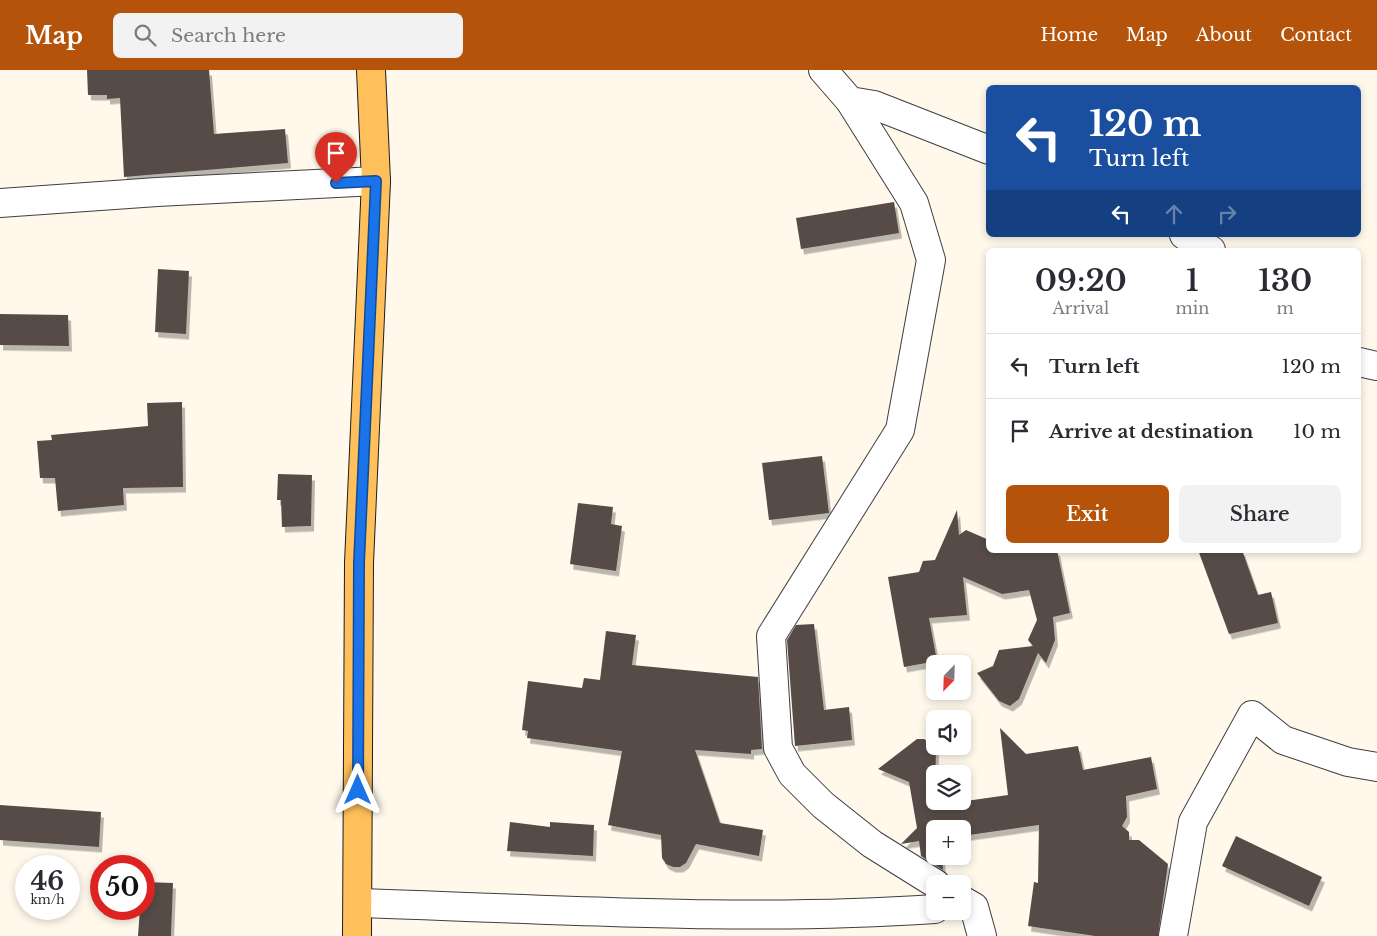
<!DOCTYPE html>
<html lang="en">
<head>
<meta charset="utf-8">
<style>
	:root { --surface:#fff; --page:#f2f2f3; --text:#2b2b33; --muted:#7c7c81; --line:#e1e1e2; --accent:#b45309 }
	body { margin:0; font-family:"Libre Baskerville",serif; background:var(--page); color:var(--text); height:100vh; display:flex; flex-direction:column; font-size:19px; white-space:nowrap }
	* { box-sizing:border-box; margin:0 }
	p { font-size:16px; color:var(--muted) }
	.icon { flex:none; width:28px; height:28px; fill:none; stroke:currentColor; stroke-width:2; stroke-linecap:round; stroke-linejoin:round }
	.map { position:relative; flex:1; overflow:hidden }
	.panel { position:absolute; left:986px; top:178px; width:375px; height:305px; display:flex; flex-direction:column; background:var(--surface); border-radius:8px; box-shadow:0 2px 8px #0003 }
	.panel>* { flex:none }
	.guide { position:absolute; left:986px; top:15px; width:375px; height:152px; border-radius:8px; box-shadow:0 2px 8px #0003; background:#1a4fa0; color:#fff; overflow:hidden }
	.needle { width:32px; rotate:203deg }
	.buttons { position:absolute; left:926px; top:585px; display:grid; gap:10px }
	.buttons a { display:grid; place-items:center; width:45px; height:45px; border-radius:8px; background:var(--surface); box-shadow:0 2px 8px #0003; font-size:25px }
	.speed { position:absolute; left:15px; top:785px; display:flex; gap:10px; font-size:25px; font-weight:700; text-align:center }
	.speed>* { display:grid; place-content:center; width:65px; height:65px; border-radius:50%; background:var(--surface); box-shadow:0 2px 8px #0003; line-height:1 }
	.speed small { font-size:12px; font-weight:400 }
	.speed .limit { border:8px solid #d22; background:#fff; color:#111 }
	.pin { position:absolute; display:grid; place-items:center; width:42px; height:42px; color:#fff; margin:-51px -21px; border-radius:50% 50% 50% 0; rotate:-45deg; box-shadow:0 0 5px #0007 }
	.pin .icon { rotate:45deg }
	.me { position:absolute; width:55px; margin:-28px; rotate:0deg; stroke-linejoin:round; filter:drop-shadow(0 0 4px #0008) }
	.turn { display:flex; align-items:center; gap:18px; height:105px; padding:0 20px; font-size:22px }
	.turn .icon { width:65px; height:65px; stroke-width:2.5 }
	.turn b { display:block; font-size:35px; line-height:42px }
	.lanes { display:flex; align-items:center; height:48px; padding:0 20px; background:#0003; justify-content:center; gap:25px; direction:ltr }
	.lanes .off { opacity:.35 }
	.eta { display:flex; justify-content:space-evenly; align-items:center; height:85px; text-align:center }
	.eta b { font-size:30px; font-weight:600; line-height:35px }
	.primary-button { display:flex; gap:10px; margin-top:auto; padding:10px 20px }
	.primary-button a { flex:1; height:58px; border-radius:8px; background:var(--accent); color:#fff; font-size:20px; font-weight:600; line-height:58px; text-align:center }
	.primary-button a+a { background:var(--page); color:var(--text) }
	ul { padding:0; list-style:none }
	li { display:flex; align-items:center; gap:15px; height:65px; padding:0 20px; border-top:1px solid var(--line) }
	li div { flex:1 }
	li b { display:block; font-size:19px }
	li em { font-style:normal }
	header { display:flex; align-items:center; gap:30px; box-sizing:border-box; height:70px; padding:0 25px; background:var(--accent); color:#fff }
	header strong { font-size:24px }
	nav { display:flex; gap:28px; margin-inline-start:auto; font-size:18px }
	.search { width:350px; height:45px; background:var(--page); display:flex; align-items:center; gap:12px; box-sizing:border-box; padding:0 18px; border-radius:8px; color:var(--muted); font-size:19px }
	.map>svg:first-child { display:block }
	.building { fill:#564b47; filter:url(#shadow) }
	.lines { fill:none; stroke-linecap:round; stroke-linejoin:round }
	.minor-casing { stroke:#3f3f3f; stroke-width:30 }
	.major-casing { stroke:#1d1d1d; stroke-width:30 }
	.minor { stroke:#fff; stroke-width:28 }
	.major { stroke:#ffc05b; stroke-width:28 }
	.route-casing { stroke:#114b97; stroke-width:12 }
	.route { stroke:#1a73e8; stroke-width:9 }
</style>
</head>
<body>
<header>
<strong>Map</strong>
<div class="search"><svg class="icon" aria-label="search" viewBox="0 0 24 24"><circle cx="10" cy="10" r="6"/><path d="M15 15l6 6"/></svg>Search here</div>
<nav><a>Home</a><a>Map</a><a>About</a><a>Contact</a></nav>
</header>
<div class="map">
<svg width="1377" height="866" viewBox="0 0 1377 866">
	<defs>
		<filter id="shadow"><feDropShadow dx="3" dy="5.5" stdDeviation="0" flood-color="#0004"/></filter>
	</defs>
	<rect width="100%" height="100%" fill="#fff8eb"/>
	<g class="building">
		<polygon points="87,0 209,0 214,64 285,59 288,93 124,107 120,28 107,29 107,25 88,25"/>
		<polygon points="894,132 899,163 801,179 796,148"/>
		<polygon points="158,199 189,201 186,264 155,262"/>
		<polygon points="0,244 68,245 69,276 0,275"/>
		<polygon points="182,332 183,417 123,418 124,435 58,441 55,408 40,408 37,371 52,370 51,365 148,356 147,333"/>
		<polygon points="822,386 829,443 769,450 762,393"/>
		<polygon points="278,404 312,405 311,456 282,457 281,430 277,430"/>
		<polygon points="578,433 613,437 611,454 622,456 616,501 570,494"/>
		<polygon points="957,440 959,465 966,460 989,470 989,480 1057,480 1070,543 1053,547 1055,570 1046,593 1038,583 1019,629 1010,636 999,631 977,603 993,596 999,580 1033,576 1028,570 1037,550 1029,520 1002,524 963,507 967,545 929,548 937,591 904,597 888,507 919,502 923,491 935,490"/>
		<polygon points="1198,480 1242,480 1258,525 1271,522 1278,553 1229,564"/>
		<polygon points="814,554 824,640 849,637 852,670 795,676 787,570 796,555"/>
		<polygon points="606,561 636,565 632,595 758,607 762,679 751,680 751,684 695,680 720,753 763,760 759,786 696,774 686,793 680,797 673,797 666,794 662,788 661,765 608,755 622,681 527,668 528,661 522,660 528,611 582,618 584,608 600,610"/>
		<polygon points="1000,658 1026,684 1078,676 1083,700 1151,687 1157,719 1126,726 1127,747 1122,756 1129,762 1129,770 1139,770 1168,794 1158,866 1095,866 1028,856 1034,812 1038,813 1039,755 962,766 962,759 935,759 935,786 942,786 943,800 921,786 919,771 901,774 917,758 909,712 878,699 917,669 924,669 936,677 935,731 939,731 939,735 943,731 966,731 1008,725"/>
		<polygon points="0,735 101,742 99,777 0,770"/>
		<polygon points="510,752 550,757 550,752 594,755 593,786 507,781"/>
		<polygon points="1236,766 1322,807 1309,836 1222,796"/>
		<polygon points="144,812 173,813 171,866 138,866 140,839 144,839"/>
	</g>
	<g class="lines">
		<g class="minor-casing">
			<g id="minor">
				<polyline points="823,0 850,31 874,35 989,80"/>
				<polyline points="850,31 914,133 931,190 900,360 771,566 778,678 792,704 823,735 872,774 936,814"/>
				<polyline points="0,133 157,122 376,111"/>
				<polyline points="1184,165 1211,180"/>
				<polyline points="1359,292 1377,296"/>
				<polyline points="962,830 974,837 982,866"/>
				<path d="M358,833C550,839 743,852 935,839"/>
				<polyline points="1173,866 1193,752 1252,645 1283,670 1348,692 1377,697"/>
			</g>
		</g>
		<g class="major-casing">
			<polyline id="major" points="357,866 359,493 376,111 371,0"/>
		</g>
		<use href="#minor" class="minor"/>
		<use href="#major" class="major"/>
	</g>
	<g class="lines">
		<g class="route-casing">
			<polyline id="route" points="336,113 376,111 359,493 358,720"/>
		</g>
		<use href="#route" class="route"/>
	</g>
</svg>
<div class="buttons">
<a><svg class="needle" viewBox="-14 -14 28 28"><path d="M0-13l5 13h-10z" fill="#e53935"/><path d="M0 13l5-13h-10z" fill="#7c7c81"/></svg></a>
<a><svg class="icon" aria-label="sound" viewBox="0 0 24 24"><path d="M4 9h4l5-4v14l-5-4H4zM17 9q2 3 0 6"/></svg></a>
<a><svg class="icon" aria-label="layers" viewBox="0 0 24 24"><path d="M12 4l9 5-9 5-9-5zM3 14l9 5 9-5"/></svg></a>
<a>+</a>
<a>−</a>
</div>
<div class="speed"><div>46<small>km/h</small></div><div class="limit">50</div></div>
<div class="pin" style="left:336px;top:113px;background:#d93025"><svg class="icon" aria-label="arrive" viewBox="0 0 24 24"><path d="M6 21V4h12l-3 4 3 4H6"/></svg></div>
<svg class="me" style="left:358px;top:720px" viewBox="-20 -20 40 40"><path d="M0-17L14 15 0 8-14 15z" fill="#1a73e8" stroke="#fff" stroke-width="4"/></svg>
<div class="guide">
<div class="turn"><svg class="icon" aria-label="left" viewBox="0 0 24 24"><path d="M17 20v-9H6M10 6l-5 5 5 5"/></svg><div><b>120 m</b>Turn left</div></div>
<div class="lanes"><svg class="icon" aria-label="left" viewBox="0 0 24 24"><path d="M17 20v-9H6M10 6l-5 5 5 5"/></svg><svg class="icon off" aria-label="ahead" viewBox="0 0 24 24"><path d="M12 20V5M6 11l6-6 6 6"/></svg><svg class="icon off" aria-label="right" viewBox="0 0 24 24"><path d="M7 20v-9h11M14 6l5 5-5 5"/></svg></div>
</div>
<section class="panel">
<div class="eta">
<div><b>09:20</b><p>Arrival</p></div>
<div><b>1</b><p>min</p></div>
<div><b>130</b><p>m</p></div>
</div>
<ul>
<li><svg class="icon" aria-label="left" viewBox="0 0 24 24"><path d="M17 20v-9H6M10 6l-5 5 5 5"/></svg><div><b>Turn left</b></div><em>120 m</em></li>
<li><svg class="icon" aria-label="arrive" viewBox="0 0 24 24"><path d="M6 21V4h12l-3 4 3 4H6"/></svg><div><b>Arrive at destination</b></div><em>10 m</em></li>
</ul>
<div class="primary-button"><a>Exit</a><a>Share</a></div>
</section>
</div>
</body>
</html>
